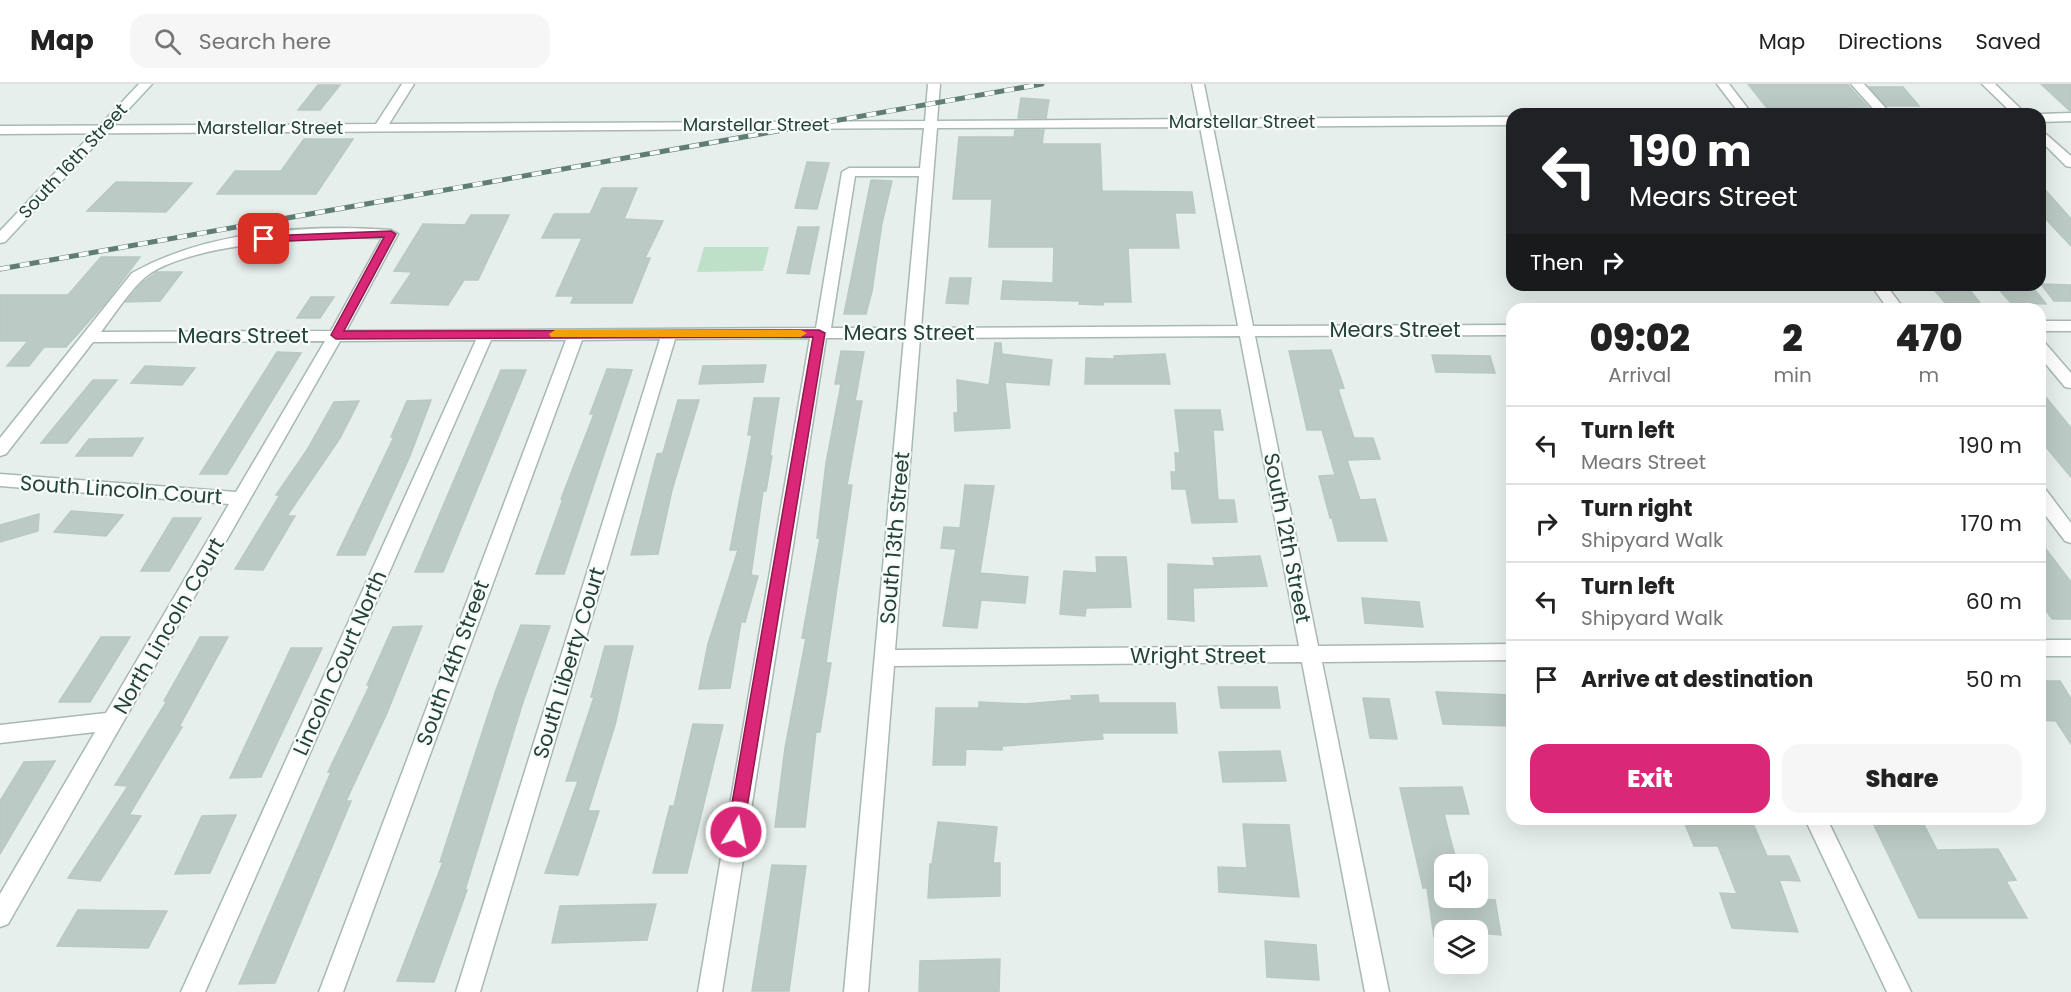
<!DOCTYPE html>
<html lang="en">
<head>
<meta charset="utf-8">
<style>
	:root { --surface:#fff; --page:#f6f6f6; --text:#222; --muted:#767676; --line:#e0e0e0; --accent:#db2777 }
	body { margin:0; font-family:Poppins,sans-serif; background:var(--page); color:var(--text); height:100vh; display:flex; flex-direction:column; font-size:22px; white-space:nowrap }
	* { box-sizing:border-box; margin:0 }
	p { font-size:20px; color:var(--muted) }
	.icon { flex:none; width:33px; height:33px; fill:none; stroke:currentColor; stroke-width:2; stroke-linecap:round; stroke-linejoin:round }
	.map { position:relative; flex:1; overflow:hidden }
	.details { position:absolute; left:1506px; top:219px; width:540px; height:522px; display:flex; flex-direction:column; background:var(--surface); border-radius:18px; box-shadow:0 6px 24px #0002 }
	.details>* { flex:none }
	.banner { position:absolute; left:1506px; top:24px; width:540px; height:183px; border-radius:18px; box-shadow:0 6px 24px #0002; background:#202124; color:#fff; overflow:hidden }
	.buttons { position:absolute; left:1434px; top:770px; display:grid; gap:12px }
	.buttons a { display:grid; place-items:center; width:54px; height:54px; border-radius:12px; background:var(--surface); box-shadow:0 6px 24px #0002; font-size:30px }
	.pin { position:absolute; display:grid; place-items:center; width:51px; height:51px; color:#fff; margin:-26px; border-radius:12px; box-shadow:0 3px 9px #0006 }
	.me { position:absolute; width:66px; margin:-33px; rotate:10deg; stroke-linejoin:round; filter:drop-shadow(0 0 4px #0008) }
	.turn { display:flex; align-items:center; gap:21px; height:126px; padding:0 24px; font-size:27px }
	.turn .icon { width:78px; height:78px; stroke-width:2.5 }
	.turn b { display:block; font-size:42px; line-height:51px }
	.then { display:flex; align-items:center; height:57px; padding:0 24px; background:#0003; gap:12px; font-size:22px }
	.eta { display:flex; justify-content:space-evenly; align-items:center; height:102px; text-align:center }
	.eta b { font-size:36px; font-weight:800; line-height:42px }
	.action { display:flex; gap:12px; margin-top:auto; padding:12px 24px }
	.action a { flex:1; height:69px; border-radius:18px; background:var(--accent); color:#fff; font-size:24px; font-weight:800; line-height:69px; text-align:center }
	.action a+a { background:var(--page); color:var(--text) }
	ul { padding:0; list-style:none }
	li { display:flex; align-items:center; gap:18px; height:78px; padding:0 24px; border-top:2px solid var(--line) }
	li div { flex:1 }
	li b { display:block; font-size:22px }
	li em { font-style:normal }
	header { display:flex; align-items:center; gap:36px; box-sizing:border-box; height:84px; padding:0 30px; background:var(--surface); border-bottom:2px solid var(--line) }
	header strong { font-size:28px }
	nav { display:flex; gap:33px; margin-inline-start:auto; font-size:21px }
	.search { width:420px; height:54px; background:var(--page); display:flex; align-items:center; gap:15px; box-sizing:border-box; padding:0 21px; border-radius:18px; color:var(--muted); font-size:22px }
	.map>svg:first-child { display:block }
	.green { fill:#bfe0c8 }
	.building { fill:#bbcac4; stroke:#b8c9c2; stroke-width:1.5 }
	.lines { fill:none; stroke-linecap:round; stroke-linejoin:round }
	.street-casing { stroke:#a8b8b2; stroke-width:3 }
	.secondary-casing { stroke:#a4bbb3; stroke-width:3 }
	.street { fill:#fff; fill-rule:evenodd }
	.secondary { fill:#fff; fill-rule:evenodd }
	.rail-casing { stroke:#5f7d75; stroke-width:5 }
	.rail { stroke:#f7fbf9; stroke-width:4; stroke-dasharray:10; stroke-linecap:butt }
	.route { fill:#db2777; stroke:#8e194d; stroke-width:1.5 }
	.slow { fill:#f59e0b }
	.labels { text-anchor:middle; stroke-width:4.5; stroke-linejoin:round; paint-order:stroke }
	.far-street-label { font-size:18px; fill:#24423a; stroke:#f7fbf9 }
	.street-label { font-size:21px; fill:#24423a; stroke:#f7fbf9 }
</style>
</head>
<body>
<header>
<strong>Map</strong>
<div class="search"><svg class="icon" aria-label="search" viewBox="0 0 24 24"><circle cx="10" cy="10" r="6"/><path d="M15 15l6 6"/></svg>Search here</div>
<nav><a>Map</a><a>Directions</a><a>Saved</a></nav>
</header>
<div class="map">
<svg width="2071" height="908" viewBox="0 0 2071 908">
	<rect width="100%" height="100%" fill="#e6efeb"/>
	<polygon class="green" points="704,163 769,163 763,187 697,188"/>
	<g class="building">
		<polygon points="1748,0 1847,0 1868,23 1767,24"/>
		<polygon points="2041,0 2071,0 2071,27 2070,27"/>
		<polygon points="318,1 340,1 320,26 298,26"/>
		<polygon points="1869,3 1903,3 1919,22 1886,22"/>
		<polygon points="1021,14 1049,16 1046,34 1018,34"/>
		<polygon points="1015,46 1044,46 1042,60 1100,60 1102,107 1192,108 1195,129 1175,129 1179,164 1128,164 1131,218 1103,218 1103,221 1079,220 1080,217 1001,215 1003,197 1053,199 1054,163 989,163 992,115 953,115 959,53 1014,53"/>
		<polygon points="304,55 353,55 316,110 217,110 235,87 281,87"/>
		<polygon points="807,78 829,79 817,125 795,124"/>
		<polygon points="871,96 892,97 882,139 872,207 866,230 844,230"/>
		<polygon points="116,98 192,99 166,128 87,127"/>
		<polygon points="2040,100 2071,135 2071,162 2040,129"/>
		<polygon points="602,104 637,104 624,135 663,137 645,174 650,174 632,219 571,219 574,212 556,212 582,154 542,154 554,130 590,130"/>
		<polygon points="471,131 509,131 478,196 464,196 448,221 391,219 412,188 394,187 423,140 465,141"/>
		<polygon points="798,143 819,143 809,190 787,189"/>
		<polygon points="101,173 140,173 106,218 66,263 44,263 29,282 7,282 28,257 0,257 0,211 68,211"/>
		<polygon points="157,188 182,188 160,217 126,218 142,199"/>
		<polygon points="950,194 971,194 968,220 946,219"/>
		<polygon points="2041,200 2071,201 2071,217 2054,217"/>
		<polygon points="1930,201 1966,201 1981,220 1947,221"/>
		<polygon points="1995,201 2031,201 2046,220 2011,219"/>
		<polygon points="311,213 334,213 320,234 297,234"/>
		<polygon points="995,259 1001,259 1002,270 1052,276 1049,301 1005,298 1010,344 955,347 954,329 958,329 957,296 989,301"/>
		<polygon points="1331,266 1344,304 1338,305 1354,354 1373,354 1380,375 1347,376 1360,416 1375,415 1387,457 1338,457 1332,434 1330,434 1319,392 1335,391 1322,346 1307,346 1289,267"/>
		<polygon points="841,267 864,268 855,317 862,317 847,401 852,401 826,579 831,579 820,648 816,648 805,743 775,743 785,664 806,554 802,554 820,454 817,454 826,379 841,300 835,300"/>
		<polygon points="277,268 301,269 227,390 200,390"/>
		<polygon points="1165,270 1170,300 1085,300 1086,274 1115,275 1114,272"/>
		<polygon points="1432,271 1490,272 1495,289 1436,288"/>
		<polygon points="766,281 763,298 699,300 703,282"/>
		<polygon points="145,282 195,284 182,301 131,299"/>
		<polygon points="607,285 632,286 564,490 536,490 563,415 561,415 594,330 590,330"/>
		<polygon points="501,286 526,286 443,488 415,488"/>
		<polygon points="93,296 117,296 67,359 41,359"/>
		<polygon points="2040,306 2071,344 2071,393 2040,356"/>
		<polygon points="754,314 779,314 770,372 772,372 766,407 763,407 751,491 758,492 745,538 741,538 730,604 699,605 708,560 738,466 730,466 752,351 748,351"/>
		<polygon points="431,316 410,372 365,471 337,471 394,353 391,353 407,317"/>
		<polygon points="678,316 699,316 672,406 658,470 631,471 657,370 663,369"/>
		<polygon points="359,317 340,354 287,432 295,432 263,486 235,485 280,411 276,411 307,366 334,318"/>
		<polygon points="1175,326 1220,326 1223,346 1213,346 1218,416 1234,416 1237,438 1192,439 1186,405 1172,405 1171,388 1176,388 1175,369 1180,369"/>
		<polygon points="143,354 132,372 76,372 89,355"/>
		<polygon points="965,401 994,402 980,489 1028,493 1025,519 981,516 977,544 943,542 956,465 941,464 944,443 960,444"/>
		<polygon points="71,427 123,431 106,452 54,448"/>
		<polygon points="39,430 38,447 0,458 0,441"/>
		<polygon points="173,434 201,434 169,487 141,487"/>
		<polygon points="2040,457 2071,498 2071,535 2052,535 2040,518"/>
		<polygon points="1260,472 1267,502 1193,504 1194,537 1168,535 1168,480 1215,482 1213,474"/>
		<polygon points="1096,473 1126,473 1131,523 1086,524 1085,532 1060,530 1064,487 1097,489"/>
		<polygon points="1362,514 1419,518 1423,543 1365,539"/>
		<polygon points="521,541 550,542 523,618 465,806 467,806 434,898 397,897 443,778 440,778 496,606"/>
		<polygon points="422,542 387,629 346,717 351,717 275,899 239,900 331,688 328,688 370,601 367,601 393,543"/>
		<polygon points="101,553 130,553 90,618 59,618"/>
		<polygon points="200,553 228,553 179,643 182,643 129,731 141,732 100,797 68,794 128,702 115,701 167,617 164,617"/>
		<polygon points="605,562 633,562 615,641 588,727 599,727 578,791 545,789 578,697 566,697 594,613 591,613"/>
		<polygon points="291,564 322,564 261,693 230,694"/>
		<polygon points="2040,597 2060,597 2071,615 2071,660 2056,637 2040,636"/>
		<polygon points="1218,603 1277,603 1280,624 1221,624"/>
		<polygon points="1436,608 1512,611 1512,642 1443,640"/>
		<polygon points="1098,611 1099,619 1175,619 1177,649 1102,649 1103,655 1002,662 1002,666 966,665 965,681 933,681 936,624 979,624 979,618 1025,620 1072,616 1071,612"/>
		<polygon points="1363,614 1389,615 1397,655 1370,654"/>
		<polygon points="693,640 723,641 687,789 653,789 670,722 674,722"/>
		<polygon points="1280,667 1286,697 1223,698 1219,668"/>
		<polygon points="55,677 0,770 0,717 24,678"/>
		<polygon points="1462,703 1469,730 1444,730 1457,780 1444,780 1444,813 1495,816 1501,851 1478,849 1478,846 1444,846 1444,852 1434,853 1427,804 1423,804 1400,704"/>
		<polygon points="236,731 210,789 175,790 202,732"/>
		<polygon points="1683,735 1751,735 1767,772 1789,772 1800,797 1779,796 1798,848 1732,844 1720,809 1737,810 1718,762 1694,762"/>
		<polygon points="1872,737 1922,737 1937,766 1998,765 2016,796 2006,797 2027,834 1919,834"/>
		<polygon points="938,738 997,743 993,779 1000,779 1000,812 928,814 930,780 932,780"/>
		<polygon points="1243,740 1289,741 1299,813 1219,808 1218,783 1247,784"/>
		<polygon points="772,781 806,782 789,907 752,907"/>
		<polygon points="656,820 647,856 552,859 560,822"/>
		<polygon points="78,826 167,827 148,864 57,862"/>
		<polygon points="1265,857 1316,861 1319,896 1267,893"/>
		<polygon points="1000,875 999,908 919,908 920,877"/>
	</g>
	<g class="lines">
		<g class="street-casing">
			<g id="street">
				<path d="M402,0H414L389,40L925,37L928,0H940L937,37L1199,35L1192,0H1204L1211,35L1512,33V41L1213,43L1253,242L1512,241V251L1255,252L1318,562L1512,560V576L1322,578L1389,908H1365L1302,578L894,582L868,908H844L904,254H826L722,908H698L810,254L675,255L480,908H456L660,255L582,256L343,908H319L566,256H491L205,908H181L476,256L340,257L8,840L0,843V810L95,648L0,659V641L106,629L229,420L0,402V390L236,408L325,257L93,258L6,370L0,372V354L132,189C207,147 306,140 391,146L398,150L346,247L816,244L842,88L849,84H920L924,44L0,50V42L376,40ZM1200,43L1238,242L921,244L937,44ZM855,92H919L905,244H831ZM333,153L382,154L331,247L101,248C114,231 126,212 141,197C174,163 287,156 333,153ZM1240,252L1299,562L895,566L920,254Z"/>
				<polygon points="1717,0 1729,0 1752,30 1740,30"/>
				<polygon points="1851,0 1864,0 1891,30 1878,30"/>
				<polygon points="1982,0 1995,0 2026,30 2013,30"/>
				<polygon points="2071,29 2071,37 2040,38 2040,30"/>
				<polygon points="2040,45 2071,72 2071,83 2066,82 2040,56"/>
				<polygon points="1871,201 1886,201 1904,225 1888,225"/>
				<rect x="2040" y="237" width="31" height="10"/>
				<polygon points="2040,258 2045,259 2071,289 2071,304 2065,303 2040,273"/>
				<polygon points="2040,405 2046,406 2071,439 2071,459 2065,457 2040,424"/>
				<rect x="2040" y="556" width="31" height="16"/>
				<polygon points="1805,735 1827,735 1911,908 1887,908"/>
			</g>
		</g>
		<g class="secondary-casing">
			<polygon id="secondary" points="139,0 152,0 5,158 0,159 0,147"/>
		</g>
		<use href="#street" class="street"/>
		<use href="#secondary" class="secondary"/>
		<g class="rail-casing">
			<polyline id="rail" points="0,185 1042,0"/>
		</g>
		<use href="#rail" class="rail"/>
	</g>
	<polygon class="route" points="391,147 396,150 344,247 819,246 825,249 742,754 736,756 730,754 727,748 813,253 336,255 331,251 384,153 264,158 259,155 264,152"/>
	<polygon class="slow" points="555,246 801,246 807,249 801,253 551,253 549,250"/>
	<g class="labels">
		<g class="far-street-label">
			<text x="1242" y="44">Marstellar Street</text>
			<text x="756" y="47">Marstellar Street</text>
			<text x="270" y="50">Marstellar Street</text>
			<text transform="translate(73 77) rotate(-47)" y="6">South 16th Street</text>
		</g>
		<g class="street-label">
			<text x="1395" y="253">Mears Street</text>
			<text x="909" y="256">Mears Street</text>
			<text x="243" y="259">Mears Street</text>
			<text transform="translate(121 406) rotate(4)" y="7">South Lincoln Court</text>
			<text transform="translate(895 454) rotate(-85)" y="7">South 13th Street</text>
			<text transform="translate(1287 454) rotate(79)" y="7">South 12th Street</text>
			<text transform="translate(169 542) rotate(-60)" y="7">North Lincoln Court</text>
			<text x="1198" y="579">Wright Street</text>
			<text transform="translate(340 579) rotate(-66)" y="7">Lincoln Court North</text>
			<text transform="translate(453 579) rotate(-70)" y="7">South 14th Street</text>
			<text transform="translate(569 579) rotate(-73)" y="7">South Liberty Court</text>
		</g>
	</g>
</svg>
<div class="buttons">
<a><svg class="icon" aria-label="sound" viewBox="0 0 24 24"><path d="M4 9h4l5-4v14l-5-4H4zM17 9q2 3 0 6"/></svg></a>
<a><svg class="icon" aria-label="layers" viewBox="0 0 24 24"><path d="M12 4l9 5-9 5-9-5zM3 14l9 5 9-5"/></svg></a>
</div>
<div class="pin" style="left:264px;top:155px;background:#d93025"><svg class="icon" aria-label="arrive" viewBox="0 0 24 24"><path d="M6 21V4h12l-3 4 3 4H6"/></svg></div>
<svg class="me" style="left:736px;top:748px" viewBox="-20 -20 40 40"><circle r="17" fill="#db2777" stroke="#fff" stroke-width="3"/><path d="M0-11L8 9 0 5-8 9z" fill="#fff"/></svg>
<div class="banner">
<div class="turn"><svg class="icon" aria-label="left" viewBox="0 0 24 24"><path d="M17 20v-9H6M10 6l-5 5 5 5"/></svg><div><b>190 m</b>Mears Street</div></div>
<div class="then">Then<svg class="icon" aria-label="right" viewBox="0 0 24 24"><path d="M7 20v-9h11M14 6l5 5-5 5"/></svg></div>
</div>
<section class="details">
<div class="eta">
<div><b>09:02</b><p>Arrival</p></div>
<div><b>2</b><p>min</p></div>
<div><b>470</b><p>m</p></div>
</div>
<ul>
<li><svg class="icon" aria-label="left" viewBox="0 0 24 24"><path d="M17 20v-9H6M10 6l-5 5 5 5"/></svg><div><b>Turn left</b><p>Mears Street</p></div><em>190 m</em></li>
<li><svg class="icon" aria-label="right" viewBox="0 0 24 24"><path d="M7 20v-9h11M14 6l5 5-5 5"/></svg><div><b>Turn right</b><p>Shipyard Walk</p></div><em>170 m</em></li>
<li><svg class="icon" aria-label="left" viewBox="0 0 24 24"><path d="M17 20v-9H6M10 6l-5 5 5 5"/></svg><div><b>Turn left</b><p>Shipyard Walk</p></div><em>60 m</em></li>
<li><svg class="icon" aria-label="arrive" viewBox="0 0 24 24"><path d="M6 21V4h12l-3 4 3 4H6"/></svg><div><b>Arrive at destination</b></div><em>50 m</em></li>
</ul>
<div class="action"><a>Exit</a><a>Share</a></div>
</section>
</div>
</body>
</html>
